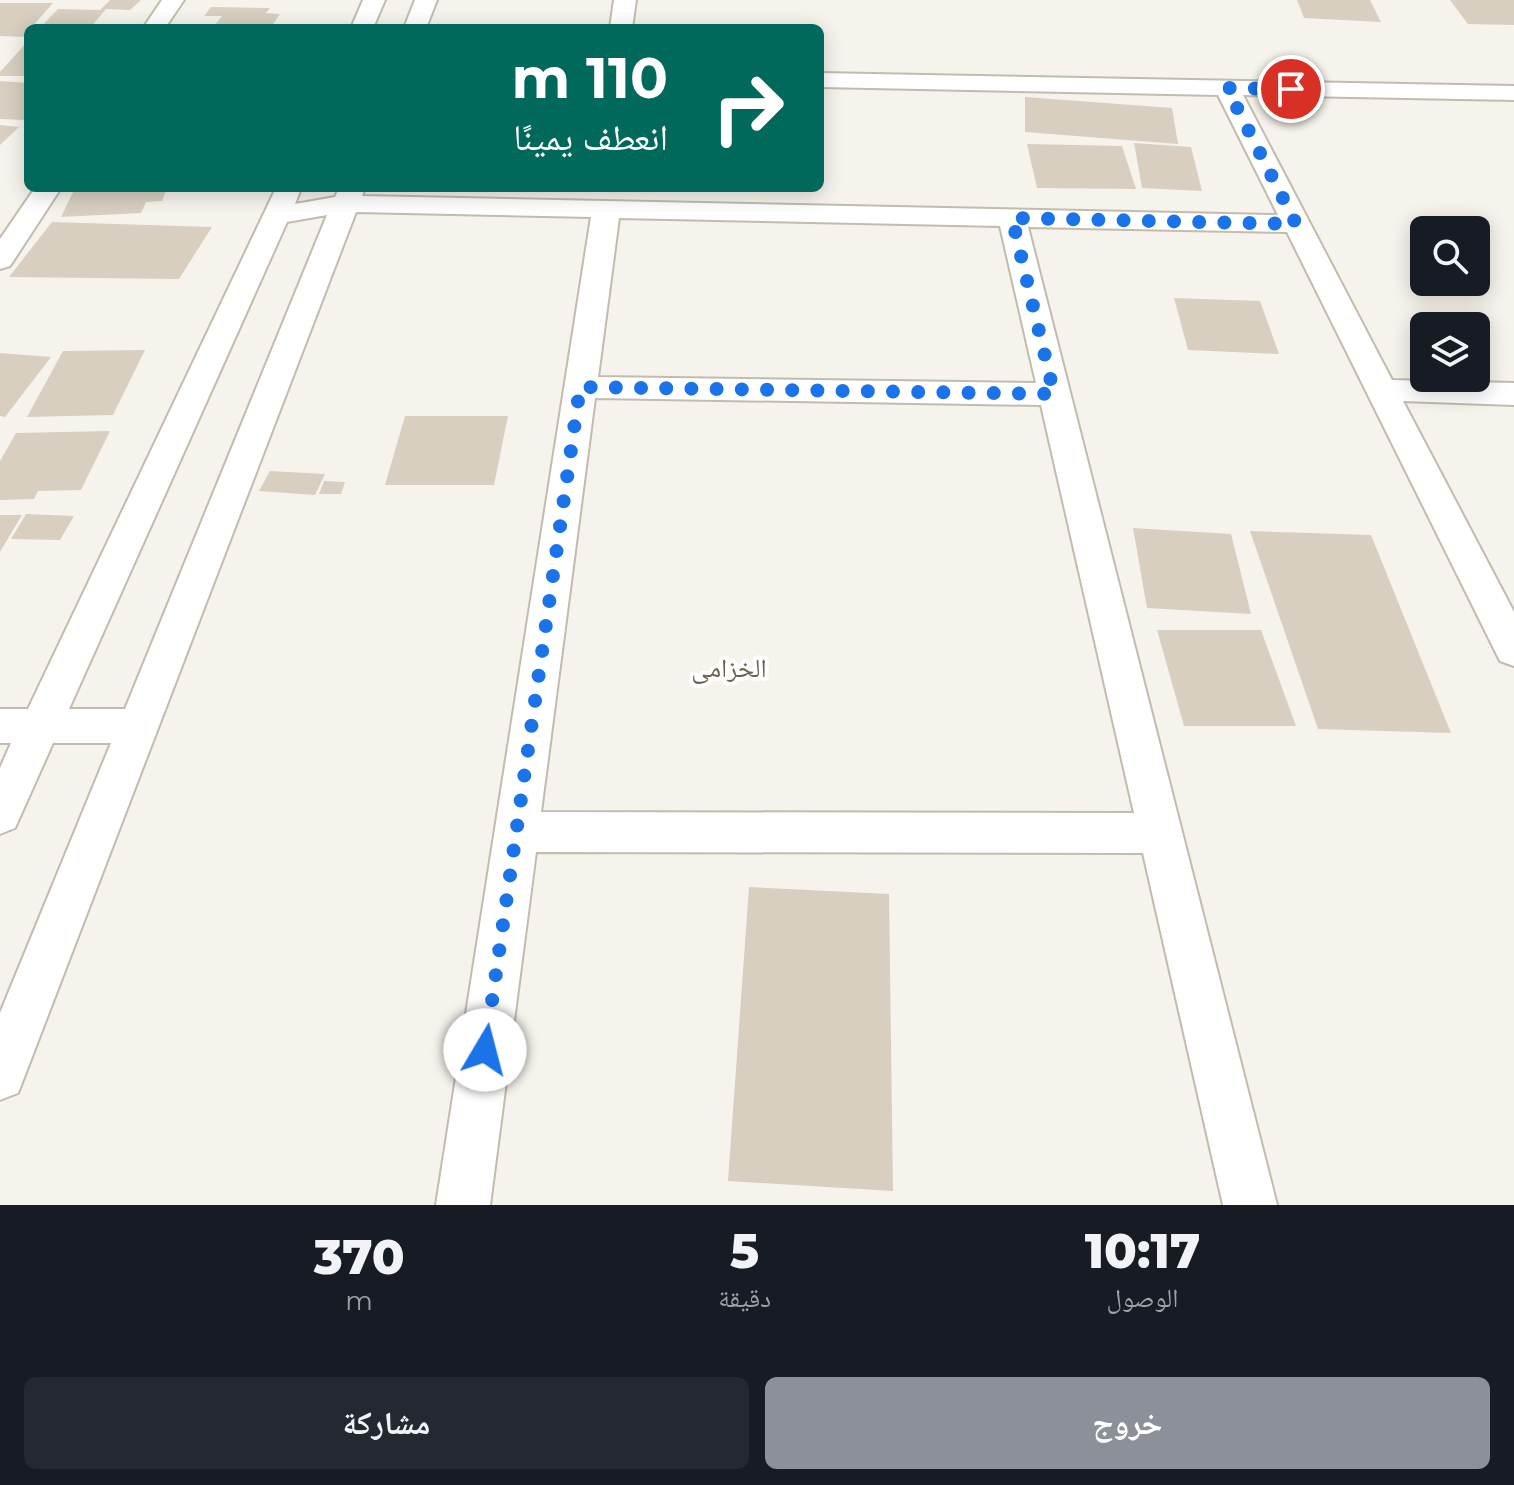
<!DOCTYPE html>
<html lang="ar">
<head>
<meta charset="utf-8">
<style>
	:root { --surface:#171b24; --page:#242831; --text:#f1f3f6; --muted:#9ea1a6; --accent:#8c9099 }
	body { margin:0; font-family:Montserrat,"Noto Naskh Arabic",sans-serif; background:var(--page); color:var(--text); direction:rtl; height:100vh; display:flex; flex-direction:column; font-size:30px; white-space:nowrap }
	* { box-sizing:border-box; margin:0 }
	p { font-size:26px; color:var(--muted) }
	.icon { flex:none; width:44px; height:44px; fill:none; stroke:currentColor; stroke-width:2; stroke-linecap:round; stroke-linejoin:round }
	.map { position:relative; height:1205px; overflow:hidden; direction:ltr }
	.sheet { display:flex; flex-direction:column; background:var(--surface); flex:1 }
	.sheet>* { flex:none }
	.guide { position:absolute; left:24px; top:24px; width:800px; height:168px; border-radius:12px; box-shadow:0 4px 20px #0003; direction:rtl; background:#00695c; color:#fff; overflow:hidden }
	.buttons { position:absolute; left:1410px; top:216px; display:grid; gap:16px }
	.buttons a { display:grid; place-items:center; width:80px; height:80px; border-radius:12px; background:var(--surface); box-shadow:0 4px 20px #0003; font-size:40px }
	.pin { position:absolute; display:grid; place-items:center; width:68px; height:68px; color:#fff; margin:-34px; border:4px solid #fff; border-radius:50%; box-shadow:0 2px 8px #0007 }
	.me { position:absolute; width:88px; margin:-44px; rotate:8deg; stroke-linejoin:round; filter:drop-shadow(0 0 6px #0008) }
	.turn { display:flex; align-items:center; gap:28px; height:168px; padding:0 24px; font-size:36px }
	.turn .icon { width:104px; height:104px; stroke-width:2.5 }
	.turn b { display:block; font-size:56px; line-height:68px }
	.eta { display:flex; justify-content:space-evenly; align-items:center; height:136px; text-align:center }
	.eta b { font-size:48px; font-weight:800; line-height:56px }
	.button { display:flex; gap:16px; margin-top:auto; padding:16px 24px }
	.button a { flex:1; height:92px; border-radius:12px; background:var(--accent); color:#fff; font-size:32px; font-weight:800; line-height:92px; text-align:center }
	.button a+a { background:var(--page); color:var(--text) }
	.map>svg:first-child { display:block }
	.building { fill:#d8cfc1 }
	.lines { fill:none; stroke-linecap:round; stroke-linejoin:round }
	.minor-casing { stroke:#c2bbae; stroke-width:4 }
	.minor { fill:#fff; fill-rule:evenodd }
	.route { stroke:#1a73e8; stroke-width:14; stroke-dasharray:0 25.2 }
	.labels { text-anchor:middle; stroke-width:8; stroke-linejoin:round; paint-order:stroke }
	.neighbourhood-label { font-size:26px; fill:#6e6250; stroke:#fff }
</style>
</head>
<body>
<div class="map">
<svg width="1514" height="1205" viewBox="0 0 1514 1205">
	<rect width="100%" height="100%" fill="#f6f3ec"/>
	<g class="building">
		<polygon points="110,0 141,0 130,10 106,9 90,28 40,28 58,9 100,10"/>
		<polygon points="1297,0 1370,0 1381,22 1304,18"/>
		<polygon points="1450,0 1514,0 1514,25 1468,24"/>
		<polygon points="0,3 53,3 23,37 0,36"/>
		<polygon points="211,7 270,8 266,13 280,14 273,24 306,25 304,28 194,28 196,25 215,25 222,16 204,16"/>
		<polygon points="28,41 28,76 0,76 0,72"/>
		<polygon points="0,81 28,83 26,120 0,119"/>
		<polygon points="1025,97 1172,108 1178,144 1025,132"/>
		<polygon points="0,125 19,127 0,145"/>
		<polygon points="1134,143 1191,147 1202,191 1142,188"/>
		<polygon points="1027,144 1122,146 1136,189 1037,188"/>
		<polygon points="75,188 167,188 162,201 146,202 141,213 61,217"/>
		<polygon points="52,222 212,227 179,279 9,277"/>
		<polygon points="1174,298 1260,301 1279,354 1188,350"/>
		<polygon points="145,350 113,415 27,417 63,351"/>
		<polygon points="0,353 51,357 5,417 0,416"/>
		<polygon points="405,416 508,416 494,485 385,485"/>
		<polygon points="110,431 81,490 38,491 34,499 0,500 0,461 16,433"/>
		<polygon points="270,471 325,474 315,495 259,491"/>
		<polygon points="324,481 345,482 341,494 319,494"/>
		<polygon points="26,514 74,516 60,540 11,539"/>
		<polygon points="0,515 22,515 0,552"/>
		<polygon points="1133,528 1231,534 1251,614 1147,608"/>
		<polygon points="1250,531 1371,535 1451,733 1318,729"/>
		<polygon points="1157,630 1261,630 1296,726 1184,726"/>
		<polygon points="749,887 889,894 893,1191 728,1181"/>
	</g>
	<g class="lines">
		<g class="minor-casing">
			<g id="minor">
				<polygon points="162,0 184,0 165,28 143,28"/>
				<polygon points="363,0 385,0 373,28 351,28"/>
				<polygon points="415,0 437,0 426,28 404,28"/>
				<polygon points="614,0 636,0 632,28 610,28"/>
				<path d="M820,73L1514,86V100L1243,95L1392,380L1514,383V405L1403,401L1514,612V666L1500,661L1287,232L1028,227L1277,1205H1223L1143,853L536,852L490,1205H436L591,217L356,212L25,1075L18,1093L0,1100V1013L111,743H53L15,828L0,834V768L11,743H0V709H28L276,188H298L300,191L295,204L335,197L339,188H365L362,196L1278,215L1218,95L820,87ZM327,215L125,709H69L287,222ZM619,218L1000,226L1036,383L598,377ZM595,398L1041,405L1134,813L541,812Z"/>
				<polygon points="35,188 61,188 10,266 0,269 0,239"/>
			</g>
		</g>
		<use href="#minor" class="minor"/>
	</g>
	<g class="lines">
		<polyline class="route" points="485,1050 580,387 1054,394 1012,218 1296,224 1227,88 1291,89"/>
	</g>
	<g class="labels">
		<g class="neighbourhood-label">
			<text x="729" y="677">الخزامى</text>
		</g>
	</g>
</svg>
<div class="buttons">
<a><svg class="icon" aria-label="search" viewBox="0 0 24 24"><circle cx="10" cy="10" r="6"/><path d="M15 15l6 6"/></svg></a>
<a><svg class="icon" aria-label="layers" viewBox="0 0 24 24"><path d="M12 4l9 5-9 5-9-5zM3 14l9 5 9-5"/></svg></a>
</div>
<div class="pin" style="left:1291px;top:89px;background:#d93025"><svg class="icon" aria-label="arrive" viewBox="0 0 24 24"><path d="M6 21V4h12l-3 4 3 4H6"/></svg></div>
<svg class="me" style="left:485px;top:1050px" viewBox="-20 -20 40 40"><circle r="19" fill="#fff"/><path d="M0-13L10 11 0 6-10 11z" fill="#1a73e8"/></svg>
<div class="guide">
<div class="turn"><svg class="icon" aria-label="right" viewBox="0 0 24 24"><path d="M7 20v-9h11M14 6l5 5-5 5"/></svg><div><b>110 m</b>انعطف يمينًا</div></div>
</div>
</div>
<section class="sheet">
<div class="eta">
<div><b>10:17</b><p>الوصول</p></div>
<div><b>5</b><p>دقيقة</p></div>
<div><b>370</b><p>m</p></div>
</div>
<div class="button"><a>خروج</a><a>مشاركة</a></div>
</section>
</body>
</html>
